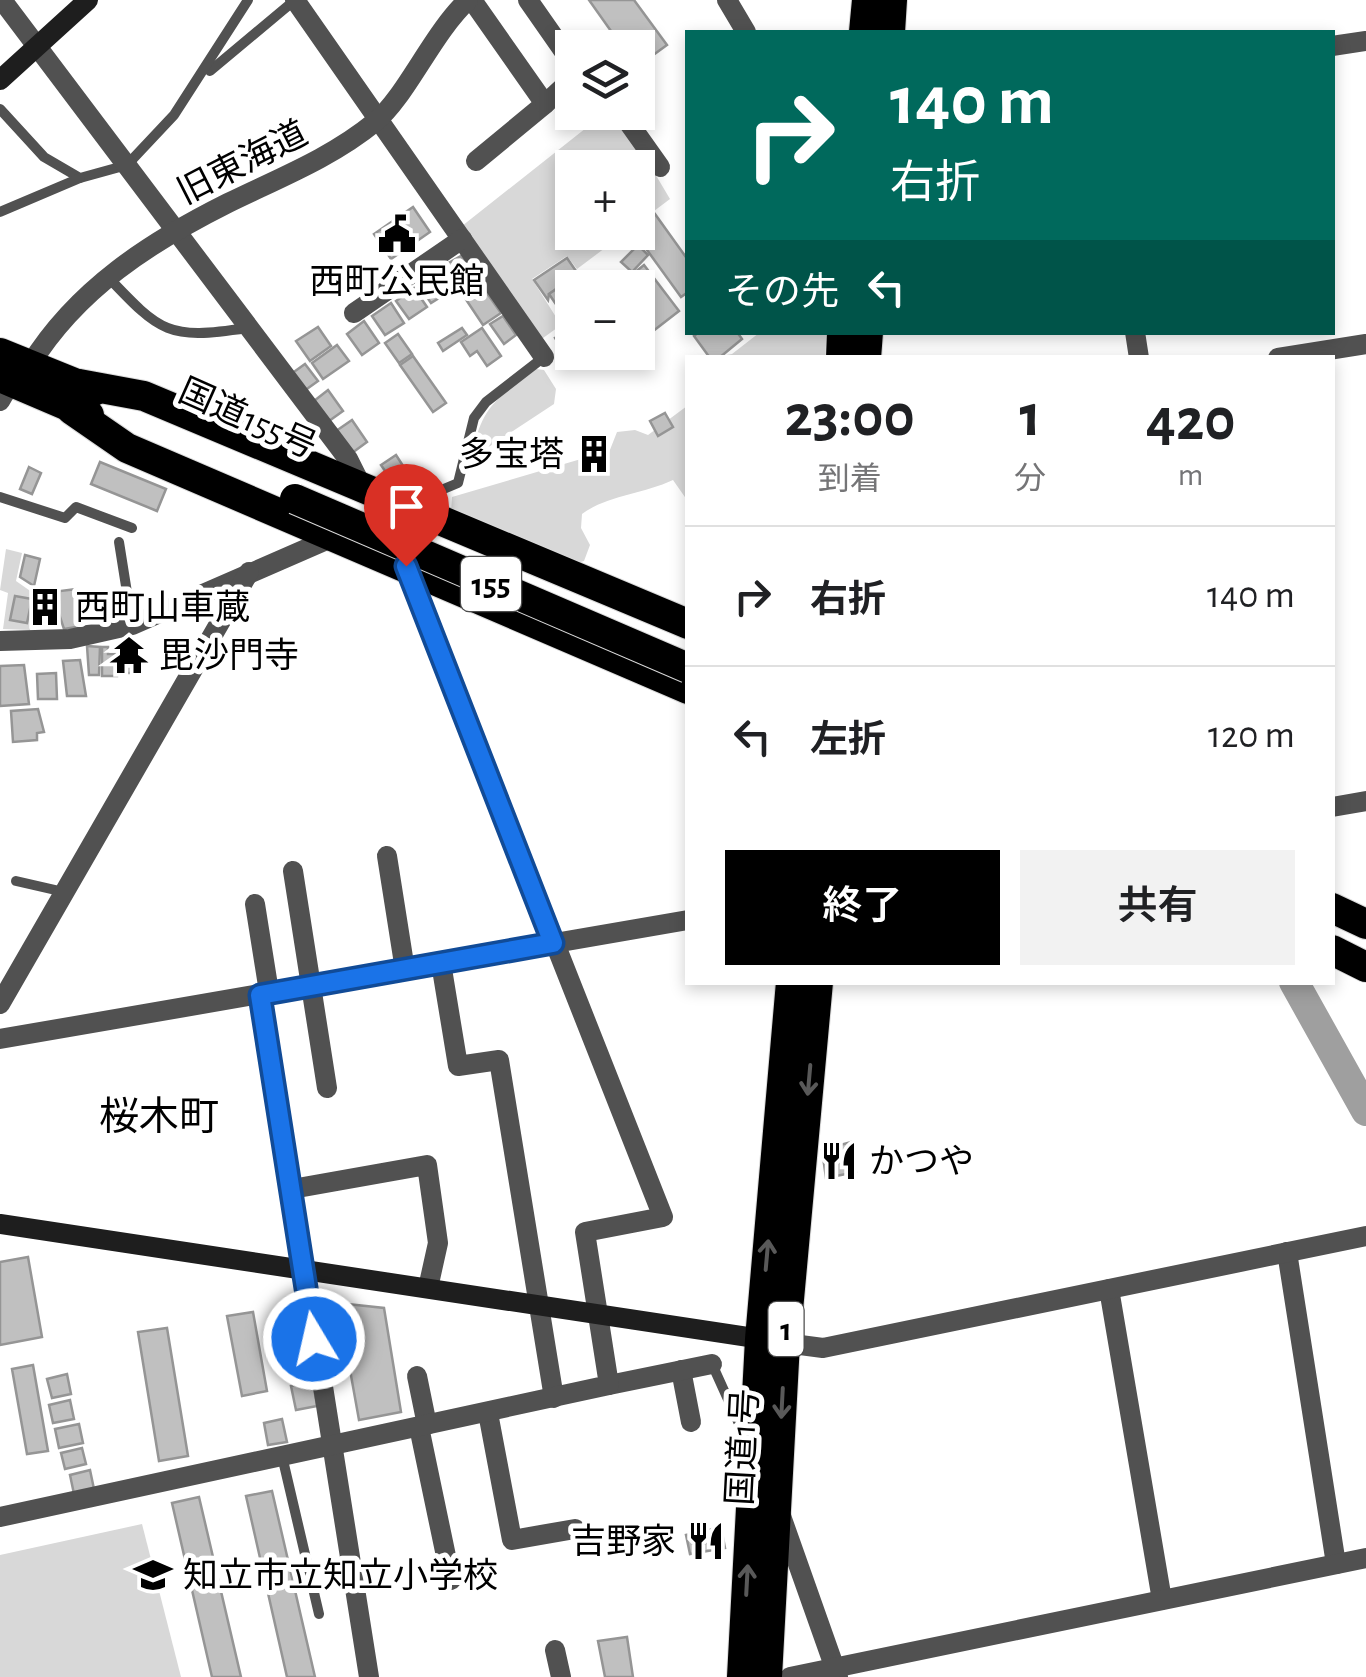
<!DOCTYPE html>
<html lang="ja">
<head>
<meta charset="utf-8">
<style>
	:root { --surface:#fff; --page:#f2f2f2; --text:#202124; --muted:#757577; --line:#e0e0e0; --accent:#000 }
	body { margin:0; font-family:"Alegreya Sans","Noto Sans JP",sans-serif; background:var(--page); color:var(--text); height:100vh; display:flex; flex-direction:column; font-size:38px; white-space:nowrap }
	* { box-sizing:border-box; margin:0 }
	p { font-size:32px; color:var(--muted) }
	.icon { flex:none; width:55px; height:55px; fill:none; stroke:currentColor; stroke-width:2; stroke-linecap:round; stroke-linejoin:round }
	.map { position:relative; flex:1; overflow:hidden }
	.details { position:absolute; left:685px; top:355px; width:650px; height:630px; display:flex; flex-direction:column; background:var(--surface); border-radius:0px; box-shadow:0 5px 15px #0003 }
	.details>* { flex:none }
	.hud { position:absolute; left:685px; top:30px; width:650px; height:305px; border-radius:0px; box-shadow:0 5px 15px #0003; background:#00695c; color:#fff; overflow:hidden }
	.buttons { position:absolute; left:555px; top:30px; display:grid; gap:20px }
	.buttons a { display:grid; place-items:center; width:100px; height:100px; border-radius:0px; background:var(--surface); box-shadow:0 5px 15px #0003; font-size:50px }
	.pin { position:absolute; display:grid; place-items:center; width:85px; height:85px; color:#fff; margin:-102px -42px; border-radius:50% 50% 50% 0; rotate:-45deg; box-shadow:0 0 10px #0007 }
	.pin .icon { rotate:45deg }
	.me { position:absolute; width:110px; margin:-55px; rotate:351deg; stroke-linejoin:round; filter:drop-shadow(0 0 8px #0008) }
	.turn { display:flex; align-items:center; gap:35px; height:210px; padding:0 40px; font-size:45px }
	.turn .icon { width:130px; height:130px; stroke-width:2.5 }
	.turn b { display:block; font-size:70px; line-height:85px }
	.then { display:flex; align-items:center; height:95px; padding:0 40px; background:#0003; gap:20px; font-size:38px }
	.eta { display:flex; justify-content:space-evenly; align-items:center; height:170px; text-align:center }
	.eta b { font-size:60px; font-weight:600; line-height:70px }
	.button { display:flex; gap:20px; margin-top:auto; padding:20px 40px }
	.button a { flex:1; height:115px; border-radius:0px; background:var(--accent); color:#fff; font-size:40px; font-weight:600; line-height:115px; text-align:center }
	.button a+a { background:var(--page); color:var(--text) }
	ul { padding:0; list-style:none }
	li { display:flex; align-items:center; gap:30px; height:140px; padding:0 40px; border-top:2px solid var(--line) }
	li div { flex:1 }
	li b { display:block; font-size:38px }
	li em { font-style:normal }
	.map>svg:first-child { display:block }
	.green { fill:#d8d8d8 }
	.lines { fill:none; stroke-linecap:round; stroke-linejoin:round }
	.river { stroke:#9f9f9f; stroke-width:30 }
	.building { fill:#c0c0c0; stroke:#959595; stroke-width:2.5 }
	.highway-casing { stroke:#dbdbdb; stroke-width:32 }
	.lane { stroke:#515151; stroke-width:10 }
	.street { stroke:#515151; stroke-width:20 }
	.secondary { stroke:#1e1e1e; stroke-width:20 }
	.highway { stroke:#000; stroke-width:30 }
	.highway-bridge-casing { stroke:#dbdbdb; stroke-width:32; stroke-linecap:butt }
	.highway-bridge { stroke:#000; stroke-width:30 }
	.oneway { stroke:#595959 }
	.route-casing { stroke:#114b97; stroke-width:25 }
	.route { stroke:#1a73e8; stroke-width:18 }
	.labels { text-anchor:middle; stroke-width:10; stroke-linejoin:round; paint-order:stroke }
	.shield { fill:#fff; stroke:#4c4c4c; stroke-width:2.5 }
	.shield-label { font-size:32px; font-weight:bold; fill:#000 }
	.street-label { font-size:35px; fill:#000; stroke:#fff }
	.poi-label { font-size:35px; fill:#000; stroke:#fff; text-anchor:start }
	.quarter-label { font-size:40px; fill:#000; stroke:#fff }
</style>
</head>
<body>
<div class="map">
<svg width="1366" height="1677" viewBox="0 0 1366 1677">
	<rect width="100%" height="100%" fill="#fff"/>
	<g class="green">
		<polygon points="605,113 612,113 632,135 670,199 638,223 638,168 572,168 572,232 625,233 577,269 567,256 532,279 561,325 539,341 462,226"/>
		<polygon points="759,333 827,333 825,357 710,358 732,354"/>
		<path d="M536,369L544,370L556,389L554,404L481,452H473C482,404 500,397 536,369Z"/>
		<path d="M687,406V500L673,480C643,494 608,495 582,514L581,528L590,545L584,561L574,564L451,512L452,497L581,459L588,466L604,465L617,432L635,430L648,435Z"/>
		<polygon points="6,549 22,553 16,581 36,595 30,630 3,629 8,593 0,590"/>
		<polygon points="142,1524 181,1677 0,1677 0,1555"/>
	</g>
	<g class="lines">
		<polyline class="river" points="1294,982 1366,1111"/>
	</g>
	<g class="building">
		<polygon points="589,0 634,0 667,45 638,66 638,48 623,48"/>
		<polygon points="413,207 430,232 391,259 374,234"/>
		<polygon points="655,214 688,260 688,292 681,297 634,232"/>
		<polygon points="638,245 648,255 632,272 621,262"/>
		<polygon points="461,256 473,275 457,285 445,265"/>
		<polygon points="567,258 578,274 549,294 548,300 534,280"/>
		<polygon points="644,265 679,311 639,342 638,302 644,297 629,277"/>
		<polygon points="438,272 450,291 431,303 418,284"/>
		<polygon points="581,272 592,288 572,288 572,306 562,313 549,294"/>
		<polygon points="482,286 501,313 483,325 465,298"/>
		<polygon points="414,288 427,307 409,319 396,301"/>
		<polygon points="391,303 404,323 385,335 372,316"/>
		<polygon points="503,316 516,335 504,344 490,324"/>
		<polygon points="364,321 379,343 362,355 347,334"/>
		<polygon points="318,327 331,346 310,361 296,341"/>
		<polygon points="462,328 467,335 443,351 438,343"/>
		<polygon points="482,328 501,356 487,366 477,351 470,356 461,342"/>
		<polygon points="569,329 572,349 565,354 555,338"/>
		<polygon points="699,332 737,332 742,339 719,358 710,358 694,336"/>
		<polygon points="398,334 412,354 399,363 385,343"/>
		<polygon points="337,345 349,361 323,379 312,363"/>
		<polygon points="413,356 446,403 433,412 400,365"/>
		<polygon points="305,364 318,381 304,391 291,374"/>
		<polygon points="328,390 343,411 329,421 314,401"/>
		<polygon points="665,413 673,427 658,436 650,421"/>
		<polygon points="352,420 367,442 352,453 336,431"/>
		<polygon points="396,455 409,475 394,484 381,465"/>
		<polygon points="100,462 166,489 157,511 91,484"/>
		<polygon points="29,467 41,473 32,494 20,489"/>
		<polygon points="25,555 40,559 34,586 20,577"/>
		<polygon points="77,589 82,626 64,629 58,611 60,591"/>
		<polygon points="118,592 122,615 108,617 104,595"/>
		<polygon points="99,594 103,616 87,620 82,597"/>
		<polygon points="15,596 32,599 27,623 10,620"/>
		<polygon points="87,646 100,647 99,675 89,675"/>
		<polygon points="121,646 141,647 131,673 120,673"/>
		<polygon points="102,647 108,647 108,654 117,654 117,676 102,676"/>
		<polygon points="80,660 86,696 67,696 63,661"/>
		<polygon points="24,665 29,704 0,706 0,666"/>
		<polygon points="56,673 57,699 38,699 37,674"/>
		<polygon points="38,709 44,732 37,733 37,740 13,742 11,711"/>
		<polygon points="851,1142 856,1172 826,1178 822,1150"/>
		<polygon points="28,1257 42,1337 0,1345 0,1262"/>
		<polygon points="338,1303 384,1308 401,1412 359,1420"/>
		<polygon points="253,1312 267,1391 242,1396 227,1316"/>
		<polygon points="167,1328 188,1456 159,1461 138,1332"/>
		<polygon points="33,1365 48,1451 27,1454 12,1369"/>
		<polygon points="67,1374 71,1394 52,1398 47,1379"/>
		<polygon points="313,1382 317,1406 296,1410 291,1386"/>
		<polygon points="70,1400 74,1419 53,1423 49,1405"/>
		<polygon points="282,1419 287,1442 268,1445 264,1423"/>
		<polygon points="79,1424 83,1443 59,1448 55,1429"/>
		<polygon points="82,1448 86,1464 65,1469 61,1453"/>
		<polygon points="90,1470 94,1489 74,1494 70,1475"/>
		<polygon points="272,1491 315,1677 287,1677 246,1496"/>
		<polygon points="199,1497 241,1677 212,1677 172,1503"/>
		<polygon points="721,1527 725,1548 690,1554 686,1535"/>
		<polygon points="627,1637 633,1677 605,1677 598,1641"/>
	</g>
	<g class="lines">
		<g class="highway-casing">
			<g id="highway">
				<polyline points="864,32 867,0"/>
				<polyline points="890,32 892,0"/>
				<polyline points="0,353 94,391"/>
				<polyline points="841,358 842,332"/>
				<polyline points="866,358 868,332"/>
				<polyline points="0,377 89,415"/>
				<polyline points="79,384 144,396 688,624"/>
				<polyline points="72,410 127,448 688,689"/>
				<polyline points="1332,908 1366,924"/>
				<polyline points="1332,950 1366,967"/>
				<polyline points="742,1677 760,1339 791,982"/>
				<polyline points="767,1677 785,1343 818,982"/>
			</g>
		</g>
		<g class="lane">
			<polyline points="210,71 295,0"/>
			<polyline points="0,109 44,157 80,178 127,165 174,115 248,0"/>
			<polyline points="0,212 80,178"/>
			<path d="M107,276C161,333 168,340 247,328"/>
			<polyline points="0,497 65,518 76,507 132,528"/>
			<polyline points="415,501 458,483 474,418 486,402 544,357"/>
			<polyline points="119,542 132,624"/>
			<polyline points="16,881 64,892"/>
			<polyline points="712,1364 745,1437"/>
			<polyline points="282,1456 319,1614"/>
		</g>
		<g class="street">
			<polyline points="2,0 348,459 361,485"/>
			<polyline points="295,0 544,357"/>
			<polyline points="472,0 545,104 476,161"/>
			<polyline points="528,0 572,63"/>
			<polyline points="727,0 746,32"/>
			<polyline points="1332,46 1366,41"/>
			<polyline points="545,104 572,79"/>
			<polyline points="621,112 660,167"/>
			<polyline points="354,313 462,239"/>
			<polyline points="1135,332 1139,358"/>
			<polyline points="1278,358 1366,344"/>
			<path d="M30,365C77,289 150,242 228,203C279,178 331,158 375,122C406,97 433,32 468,0"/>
			<polyline points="0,401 11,382"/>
			<polyline points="0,641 70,639 132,625 409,504"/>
			<polyline points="1332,807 1366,801"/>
			<polyline points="387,856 405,970"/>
			<polyline points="293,871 327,1088"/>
			<polyline points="255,904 269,992"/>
			<polyline points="441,963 458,1066 499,1060 554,1398"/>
			<polyline points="261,995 369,1677"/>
			<polyline points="0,1004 249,572"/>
			<polyline points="0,1039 688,920"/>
			<polyline points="292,1189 427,1165 438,1243 428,1288"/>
			<polyline points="1287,1252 1336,1564"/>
			<polyline points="1109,1289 1162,1600"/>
			<polyline points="785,1343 823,1348 1366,1236"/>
			<polyline points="681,1370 691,1422"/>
			<polyline points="417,1376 427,1425"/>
			<polyline points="609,1385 712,1364"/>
			<polyline points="488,1413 512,1540 575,1529"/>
			<polyline points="419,1427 451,1580"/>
			<polyline points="781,1516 838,1677"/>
			<polyline points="0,1517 609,1385 585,1232 663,1217 406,566"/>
			<polyline points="555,1650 561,1677"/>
			<polyline points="790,1677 1366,1558"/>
		</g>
		<g class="secondary">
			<polyline points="0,80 88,0"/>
			<polyline points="0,1224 768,1340"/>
		</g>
		<use href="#highway" class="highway"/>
		<g class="highway-bridge-casing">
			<polyline id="highway-bridge" points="295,499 688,668"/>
		</g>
		<use href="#highway-bridge" class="highway-bridge"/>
	</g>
	<defs><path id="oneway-shaft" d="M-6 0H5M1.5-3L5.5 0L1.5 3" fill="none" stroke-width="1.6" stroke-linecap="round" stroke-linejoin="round" transform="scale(2.5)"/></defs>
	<g class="oneway">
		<use href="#oneway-shaft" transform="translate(809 1080) rotate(95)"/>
		<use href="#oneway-shaft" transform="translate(767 1255) rotate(-85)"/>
		<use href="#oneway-shaft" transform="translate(782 1403) rotate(93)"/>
		<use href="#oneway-shaft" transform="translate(747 1580) rotate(-87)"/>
	</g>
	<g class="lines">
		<g class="route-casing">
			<polyline id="route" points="314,1339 260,995 553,943 406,566"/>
		</g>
		<use href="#route" class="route"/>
	</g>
	<defs>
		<g id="civic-bare" transform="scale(3)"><path d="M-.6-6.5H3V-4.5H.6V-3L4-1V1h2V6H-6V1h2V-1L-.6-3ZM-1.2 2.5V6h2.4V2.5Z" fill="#000" stroke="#fff" stroke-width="2.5" paint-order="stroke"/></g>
		<g id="building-bare" transform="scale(3)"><path d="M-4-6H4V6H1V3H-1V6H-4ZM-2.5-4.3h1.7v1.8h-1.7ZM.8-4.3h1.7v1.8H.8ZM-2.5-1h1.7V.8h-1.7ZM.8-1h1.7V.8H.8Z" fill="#000" stroke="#fff" stroke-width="2.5" paint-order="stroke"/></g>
		<g id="temple-bare" transform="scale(3)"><path d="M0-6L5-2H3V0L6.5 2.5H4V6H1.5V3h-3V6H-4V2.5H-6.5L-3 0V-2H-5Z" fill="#000" stroke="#fff" stroke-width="2.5" paint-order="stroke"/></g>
		<g id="restaurant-bare" transform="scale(3)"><path d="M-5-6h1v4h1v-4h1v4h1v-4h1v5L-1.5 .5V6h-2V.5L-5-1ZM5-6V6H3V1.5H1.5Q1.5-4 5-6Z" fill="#000" stroke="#fff" stroke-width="2.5" paint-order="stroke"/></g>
		<g id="school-bare" transform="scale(3)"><path d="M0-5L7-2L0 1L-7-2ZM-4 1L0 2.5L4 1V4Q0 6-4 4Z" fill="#000" stroke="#fff" stroke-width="2.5" paint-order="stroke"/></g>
	</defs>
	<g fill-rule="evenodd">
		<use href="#civic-bare" x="397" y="234"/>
		<use href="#building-bare" x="594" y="454"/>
		<use href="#building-bare" x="45" y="607"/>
		<use href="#temple-bare" x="129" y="655"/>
		<use href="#restaurant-bare" x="839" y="1161"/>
		<use href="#restaurant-bare" x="706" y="1541"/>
		<use href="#school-bare" x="153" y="1575"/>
	</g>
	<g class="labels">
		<g class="shield">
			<rect x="461" y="557" width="60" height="54" rx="8"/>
			<rect x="768.5" y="1302" width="35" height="54" rx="8"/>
		</g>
		<g class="shield-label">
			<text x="491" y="595">155</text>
			<text x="786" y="1340">1</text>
		</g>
		<g class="street-label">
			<text transform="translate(242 162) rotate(-27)" y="12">旧東海道</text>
			<text transform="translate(248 418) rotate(24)" y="12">国道155号</text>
			<text transform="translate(742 1447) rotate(-87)" y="12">国道1号</text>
		</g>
		<g class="poi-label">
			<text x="397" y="293" text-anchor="middle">西町公民館</text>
			<text x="564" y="466" text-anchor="end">多宝塔</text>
			<text x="75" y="619">西町山車蔵</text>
			<text x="159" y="667">毘沙門寺</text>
			<text x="869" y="1173">かつや</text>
			<text x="676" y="1553" text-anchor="end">吉野家</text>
			<text x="183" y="1587">知立市立知立小学校</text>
		</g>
		<g class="quarter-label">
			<text x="159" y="1130">桜木町</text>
		</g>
	</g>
</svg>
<div class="buttons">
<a><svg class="icon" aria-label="layers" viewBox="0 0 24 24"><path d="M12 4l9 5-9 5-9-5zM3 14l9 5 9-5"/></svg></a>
<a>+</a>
<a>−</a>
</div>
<div class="pin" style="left:406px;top:566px;background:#d93025"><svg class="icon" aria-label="arrive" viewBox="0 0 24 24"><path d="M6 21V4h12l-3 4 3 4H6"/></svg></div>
<svg class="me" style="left:314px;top:1339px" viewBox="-20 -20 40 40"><circle r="17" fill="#1a73e8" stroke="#fff" stroke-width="3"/><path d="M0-11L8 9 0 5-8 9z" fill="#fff"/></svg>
<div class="hud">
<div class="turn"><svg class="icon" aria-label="right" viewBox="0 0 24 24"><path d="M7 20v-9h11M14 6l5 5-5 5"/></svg><div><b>140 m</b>右折</div></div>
<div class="then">その先<svg class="icon" aria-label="left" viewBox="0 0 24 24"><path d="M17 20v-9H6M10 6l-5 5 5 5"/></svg></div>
</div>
<section class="details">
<div class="eta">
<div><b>23:00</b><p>到着</p></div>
<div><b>1</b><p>分</p></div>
<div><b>420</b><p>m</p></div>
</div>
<ul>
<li><svg class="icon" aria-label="right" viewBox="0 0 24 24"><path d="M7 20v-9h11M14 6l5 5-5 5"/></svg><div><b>右折</b></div><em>140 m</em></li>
<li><svg class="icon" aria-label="left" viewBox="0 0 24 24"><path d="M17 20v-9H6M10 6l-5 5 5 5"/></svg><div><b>左折</b></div><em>120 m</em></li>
</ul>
<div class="button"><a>終了</a><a>共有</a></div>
</section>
</div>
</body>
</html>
